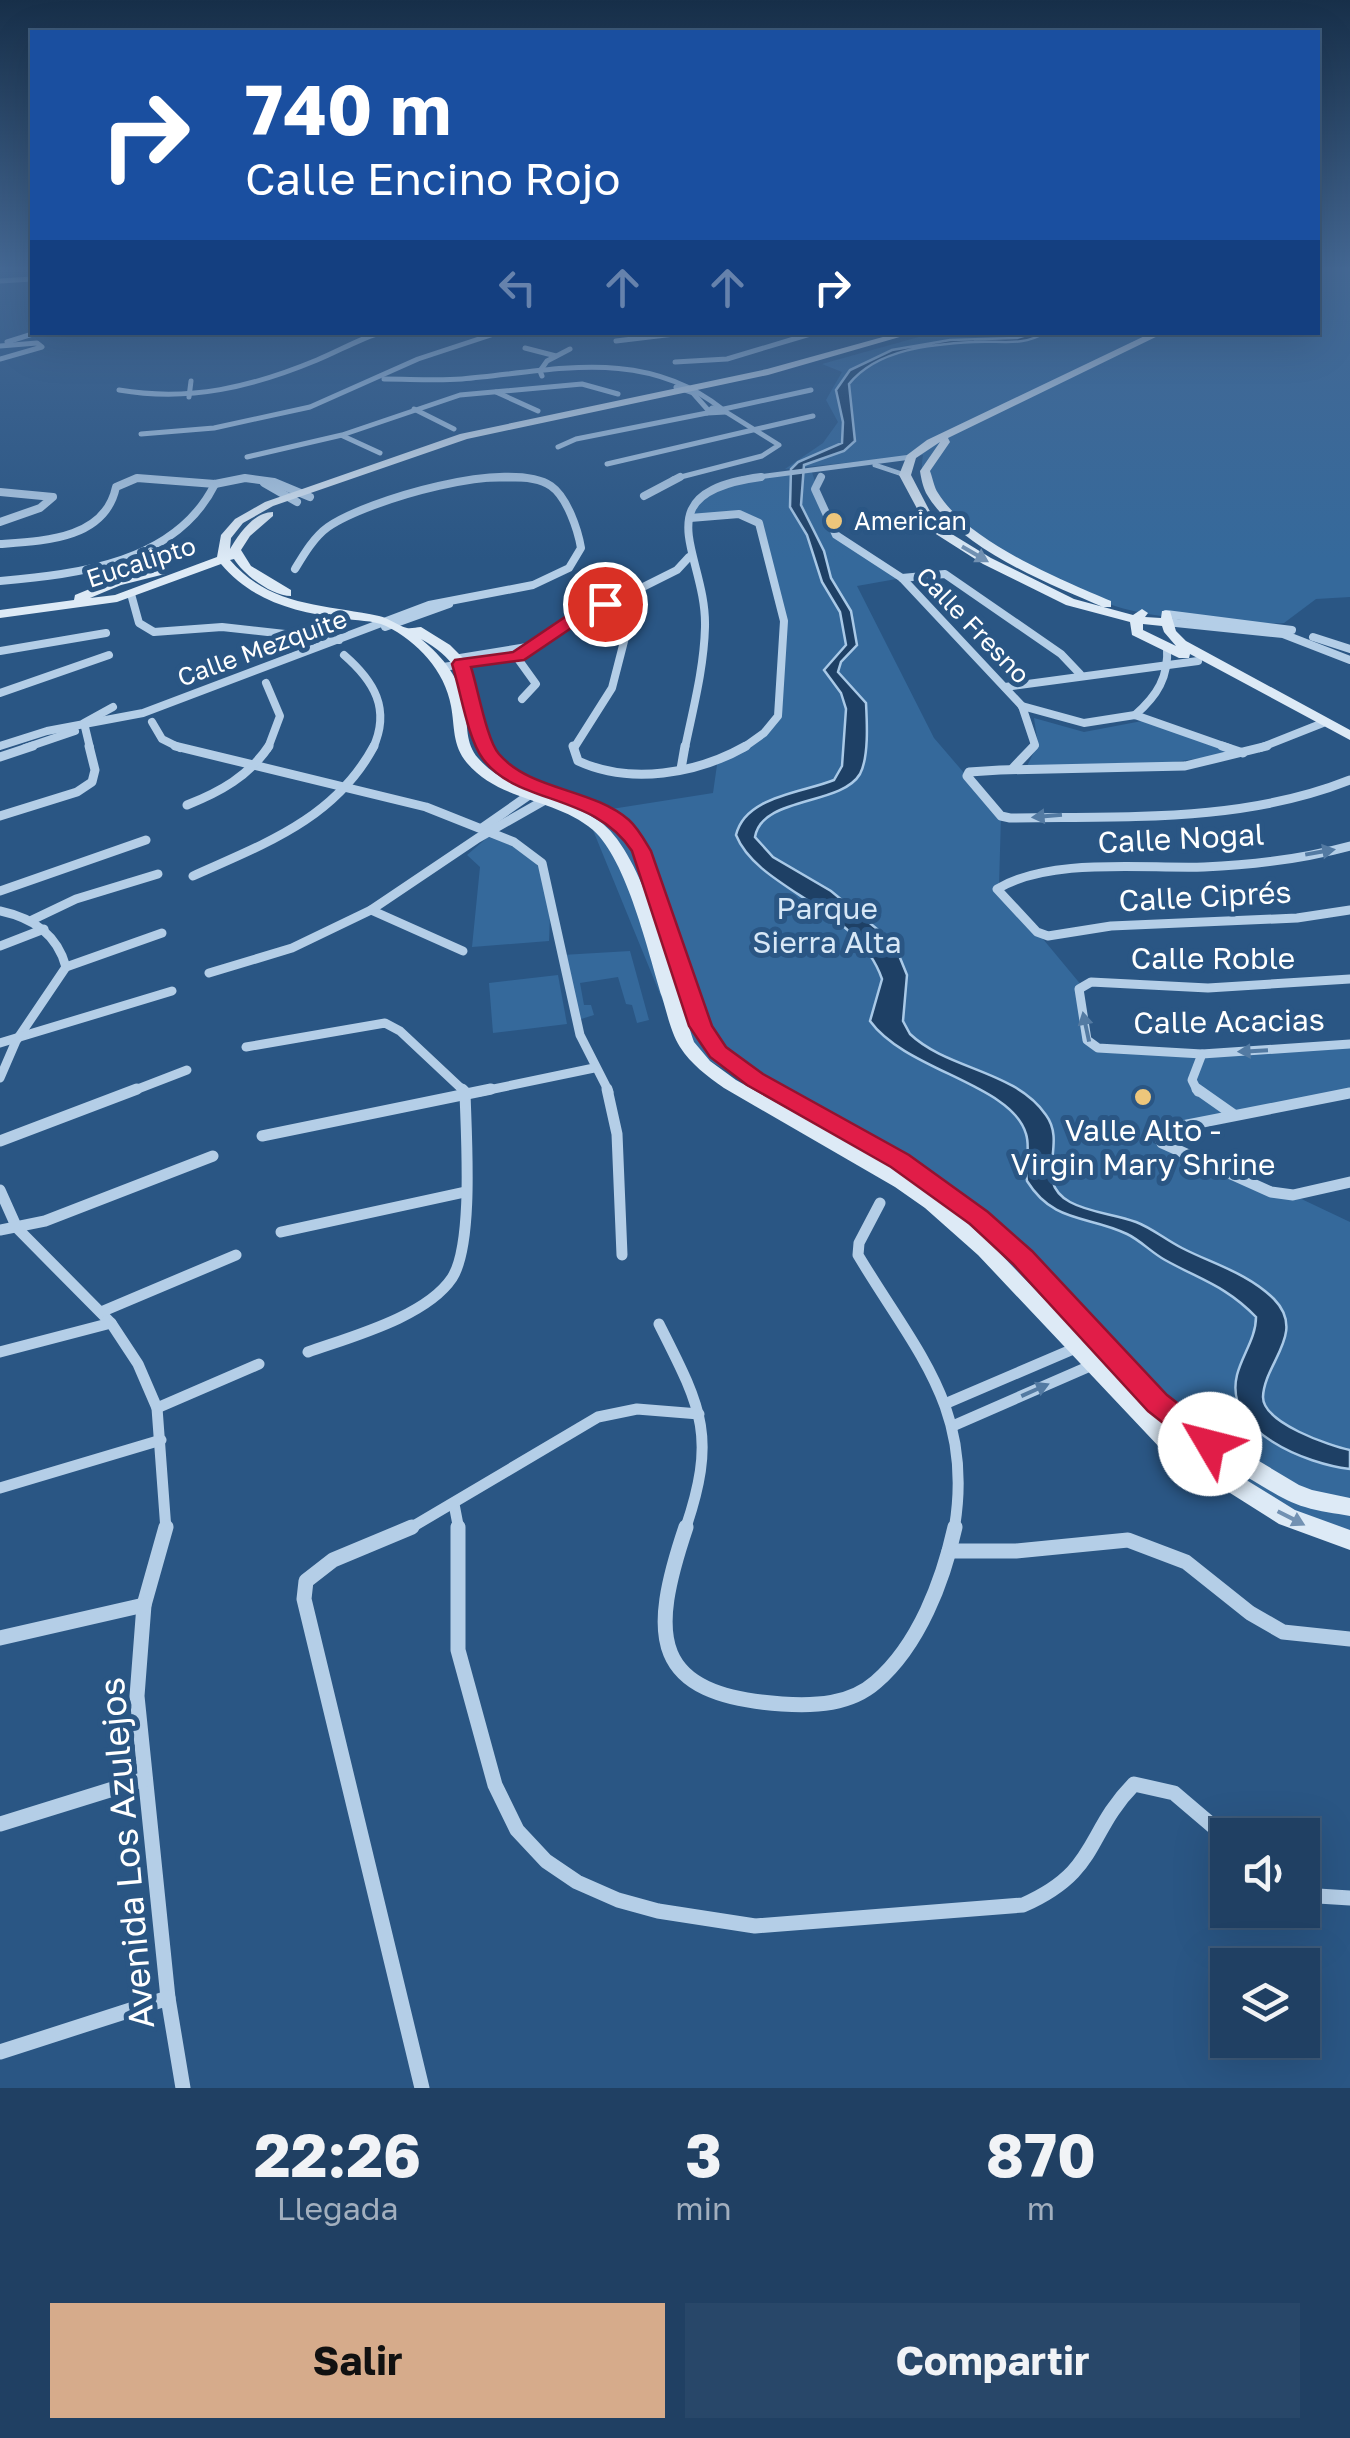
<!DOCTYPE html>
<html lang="es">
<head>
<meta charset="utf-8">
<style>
	:root { --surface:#204063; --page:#284769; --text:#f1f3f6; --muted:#a2afbe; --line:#3d5978; --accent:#d6ab8b }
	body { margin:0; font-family:"Golos Text",sans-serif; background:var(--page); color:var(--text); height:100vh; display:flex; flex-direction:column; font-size:38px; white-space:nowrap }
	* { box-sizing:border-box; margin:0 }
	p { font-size:32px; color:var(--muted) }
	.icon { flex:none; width:55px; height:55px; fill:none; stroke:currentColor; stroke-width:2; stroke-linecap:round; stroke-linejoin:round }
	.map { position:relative; height:2088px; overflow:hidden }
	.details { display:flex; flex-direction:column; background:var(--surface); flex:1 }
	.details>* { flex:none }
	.guide { position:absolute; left:30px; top:30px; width:1290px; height:305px; border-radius:0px; box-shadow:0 10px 40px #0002,0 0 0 2px var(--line); background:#1a4fa0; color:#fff; overflow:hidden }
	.buttons { position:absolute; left:1210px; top:1818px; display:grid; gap:20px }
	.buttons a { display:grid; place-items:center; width:110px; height:110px; border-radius:0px; background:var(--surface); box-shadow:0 10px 40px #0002,0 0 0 2px var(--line); font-size:50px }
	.pin { position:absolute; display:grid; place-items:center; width:85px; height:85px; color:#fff; margin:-42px; border:5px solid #fff; border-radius:50%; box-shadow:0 2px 10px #0007 }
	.me { position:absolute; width:110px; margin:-55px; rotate:307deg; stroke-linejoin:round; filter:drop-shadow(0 0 8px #0008) }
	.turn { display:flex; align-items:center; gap:35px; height:210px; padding:0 50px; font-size:45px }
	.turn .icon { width:130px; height:130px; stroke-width:2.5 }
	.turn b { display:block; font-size:70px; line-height:85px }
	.lanes { display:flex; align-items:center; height:95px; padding:0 50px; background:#0003; justify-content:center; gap:50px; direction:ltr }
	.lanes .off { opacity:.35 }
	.eta { display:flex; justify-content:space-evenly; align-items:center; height:170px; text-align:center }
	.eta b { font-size:60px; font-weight:700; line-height:70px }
	.action { display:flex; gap:20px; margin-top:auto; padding:20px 50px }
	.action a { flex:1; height:115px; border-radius:0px; background:var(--accent); color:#111; font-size:40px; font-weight:700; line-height:115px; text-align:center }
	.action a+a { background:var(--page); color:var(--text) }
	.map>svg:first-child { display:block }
	.green { fill:#35699b }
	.water { fill:#1e4065; stroke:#a9c9e7; stroke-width:2.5 }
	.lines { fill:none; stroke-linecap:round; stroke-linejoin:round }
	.street-far4 { stroke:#b4cee7; stroke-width:5 }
	.street-far3 { stroke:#b4cee7; stroke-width:8 }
	.street-far2 { stroke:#b4cee7; stroke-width:9 }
	.street-far1 { stroke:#b4cee7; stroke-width:11 }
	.street { stroke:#b4cee7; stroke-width:15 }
	.secondary { fill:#ddeaf6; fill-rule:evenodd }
	.oneway { fill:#7291b2 }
	.oneway2 { fill:#537aa2 }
	.route { fill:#e11d48; stroke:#92132f; stroke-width:2.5 }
	.poi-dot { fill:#edc67b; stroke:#2a5684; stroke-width:4 }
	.labels { text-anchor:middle; stroke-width:10; stroke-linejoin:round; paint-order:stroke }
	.far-poi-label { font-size:25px; fill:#fff; stroke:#2a5684; text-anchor:start }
	.far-street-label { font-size:25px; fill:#fff; stroke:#2a5684 }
	.street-label { font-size:30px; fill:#fff; stroke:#2a5684 }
	.park-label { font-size:30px; fill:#d7e7f6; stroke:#2a5684 }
	.poi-label { font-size:30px; fill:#fff; stroke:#2a5684 }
	.near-street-label { font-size:35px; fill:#fff; stroke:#2a5684 }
</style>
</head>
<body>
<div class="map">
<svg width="1350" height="2088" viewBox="0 0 1350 2088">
	<rect width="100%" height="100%" fill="#2a5684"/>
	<g class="green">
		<path d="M1318,267H1350V597L1316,599L1284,623C1242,626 1148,619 1109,604C1065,588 951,531 928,491C921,478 921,468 923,455L785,469L823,443L838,422L826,400L842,372L822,364L933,333L1318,332Z"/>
		<path d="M811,469L829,525L902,578L857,586L934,738L1001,816L999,886L1082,986L1087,1040C1156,1068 1275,1049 1350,1044V1093L1151,1131L1153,1143L1293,1195L1350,1222V1536L1317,1530L1170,1444L1104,1361L921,1186L680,1043L586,813L713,793L718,758L747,745L778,716L784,621L759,523L752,517L690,518V510L724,483Z"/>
		<polygon points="1034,718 1084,732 1142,721 1235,753 1154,765 1027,766 1038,744"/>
		<path d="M488,837C549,856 552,881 549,941L472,947L480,867L467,855Z"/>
		<polygon points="630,951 649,1020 637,1023 632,1005 626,1004 618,977 580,983 584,1005 591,1005 594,1015 578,1020 562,955"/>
		<polygon points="558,975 567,1024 493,1033 489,983"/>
	</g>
	<path class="water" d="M1033,333H1044C1023,347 998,340 974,342C932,344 877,349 849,384L855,441L844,451L804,465L801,505L824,551L831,578L851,611L857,645L841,662L838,672L866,703C867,722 869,757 860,774C841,806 762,796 755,837L773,857L831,891L894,943L907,975L903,1021L910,1034C948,1070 1015,1070 1046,1115C1068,1145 1032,1181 1070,1202C1090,1213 1115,1214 1136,1222C1152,1228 1166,1240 1182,1248C1213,1264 1248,1273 1274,1299C1307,1333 1264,1363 1263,1397C1263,1423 1330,1446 1350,1450V1469C1307,1464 1223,1432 1237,1375C1242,1355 1256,1338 1256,1317C1226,1286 1201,1280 1165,1260C1152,1253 1140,1240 1127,1234C1088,1215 1054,1224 1027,1181C1024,1166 1031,1149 1026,1134C1012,1084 906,1071 870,1021L882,979C857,907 758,890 736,835C745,796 802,793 834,780L842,766L846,709L841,693L824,670L846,645L840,612L822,582L807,535L790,507L791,469L798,462L842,443L843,422L836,390L850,370L892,350L950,340L1017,338Z"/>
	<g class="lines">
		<g class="street-far4">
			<polyline points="0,281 32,279"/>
			<polyline points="616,341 691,332"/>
			<polyline points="7,342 39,332"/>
			<polyline points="0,346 37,343 42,347 0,359"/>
			<polyline points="525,348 556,356"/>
			<polyline points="675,362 727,359 817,332"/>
			<polyline points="542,376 540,371 547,361 570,349"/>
			<path d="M384,379C410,379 436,381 462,379C554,371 643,346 722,409"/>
			<polyline points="676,387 693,393 708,410"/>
			<path d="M119,390C190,402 252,387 317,360C339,351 359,339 382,332"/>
			<polyline points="496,392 538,411"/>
			<polyline points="189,397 191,381"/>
			<polygon points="712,408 726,412 707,413"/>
			<polyline points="414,409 454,429"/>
			<polyline points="724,409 811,390"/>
			<polyline points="141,434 214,428 310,407 418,359 500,332"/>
			<polyline points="343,436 380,453"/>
			<polyline points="558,447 576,439 707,413"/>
			<polyline points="247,457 342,435 460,395 582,384 618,394"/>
			<polyline points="607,464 813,416"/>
			<polyline points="875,465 905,475"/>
			<polyline points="134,479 153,479"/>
			<polyline points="239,479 254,479"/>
			<polyline points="488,479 531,479"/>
			<polyline points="673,479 762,456 779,445 726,412"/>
			<polyline points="742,479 911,457"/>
		</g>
		<g class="street-far3">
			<polyline points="821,477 815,489 836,535 902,578 1022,706 1035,745 1032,748"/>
			<polyline points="264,483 297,502"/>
			<polyline points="0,492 53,497 40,508 0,522"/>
			<polyline points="644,496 680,477"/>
			<polyline points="690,518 739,514 759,523 784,621 778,716 764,733 743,748"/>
			<path d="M0,544C45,541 105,539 116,487L137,478L215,484L245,478L274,482L310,497"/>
			<polyline points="902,578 945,574 1061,654 1080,674"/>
			<path d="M0,581C79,574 176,563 215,484"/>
			<polyline points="131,594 139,623 154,632 222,627 339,640"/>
			<polyline points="1166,614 1292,630"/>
			<polyline points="1166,622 1283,634 1350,660"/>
			<polyline points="385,627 449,604"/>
			<polyline points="1313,637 1350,649"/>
			<polyline points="0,651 106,633"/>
			<polyline points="513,652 536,684 522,699"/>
			<path d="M344,655C374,681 391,709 373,748"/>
			<polyline points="460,658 527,647"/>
			<polyline points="443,667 518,656 586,610 615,601 677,570 689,557"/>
			<polyline points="266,683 280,716 268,748"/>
			<polyline points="1005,687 1198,661"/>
			<polyline points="0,693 109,655"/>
			<polyline points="1022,706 1084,723 1135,715 1229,748"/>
			<path d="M1135,715C1157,696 1169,677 1167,647"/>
			<polyline points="152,722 162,739 180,748"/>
			<path d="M0,746L47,731L143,713L429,605L533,585L569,568L581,548C578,530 567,497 551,486C510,458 367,500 328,527C314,537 304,554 295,569"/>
			<polyline points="25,748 75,731"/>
			<polyline points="90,748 84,723 113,707"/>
			<polyline points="574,748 612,688 630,618 630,612 615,601"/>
			<path d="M685,748C693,709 704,668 705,627C707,554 640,493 761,477"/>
			<polyline points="1260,748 1323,723"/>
		</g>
		<g class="street-far2">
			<polyline points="175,746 426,807 514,842 542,863 580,1035 609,1092"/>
			<path d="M573,746L578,761C630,785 697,774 746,746"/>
			<polyline points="1222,746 1243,753"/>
			<path d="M1267,746L1185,766L1000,770L969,772L967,776L1001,816L1010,818C1124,816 1242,823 1350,780"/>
			<polyline points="0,757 33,746"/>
			<polyline points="1013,768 1034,746"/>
			<polyline points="681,769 685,746"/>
			<path d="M187,805C220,792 249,776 269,746"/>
			<polyline points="0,816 77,792 92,782 95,770 89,746"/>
			<polyline points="482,828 542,786"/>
			<path d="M1350,846C1302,859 1253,865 1204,867C1143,869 1050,857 997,889L1037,932L1048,936L1111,926L1297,918L1350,910"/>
			<path d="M193,876C264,844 335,819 374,746"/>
			<polyline points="0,891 146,840"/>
			<polyline points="371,910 463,951"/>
			<path d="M0,911C33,918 57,934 66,967L16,1041L0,1078"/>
			<polyline points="32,920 76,899 158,874"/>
			<polyline points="0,946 44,929"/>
			<polyline points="66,967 162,933"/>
			<polyline points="209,973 292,948 371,910 478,838 559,792"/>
			<polyline points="1350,979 1208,988 1091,982 1079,989 1087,1040 1098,1048 1202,1054 1350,1044"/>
			<polyline points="0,1043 172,991"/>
			<polyline points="246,1047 385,1023 400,1031 465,1092"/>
			<polyline points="130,1092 187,1070"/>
			<polyline points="479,1092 594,1068"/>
			<polyline points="1198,1092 1192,1080 1202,1054"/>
		</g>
		<g class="street-far1">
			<polyline points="607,1089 617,1134 622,1255"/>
			<polyline points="1197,1089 1234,1115"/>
			<polyline points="1350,1093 1167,1129 1159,1136 1162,1143 1271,1192 1293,1195 1350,1182"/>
			<polyline points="262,1136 491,1089"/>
			<polyline points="0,1141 137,1089"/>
			<polyline points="0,1190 17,1228 111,1323 138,1364 157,1408 166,1530"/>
			<path d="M880,1203L859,1243L858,1255C916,1352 975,1409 954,1530"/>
			<polyline points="0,1230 45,1221 213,1156"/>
			<polyline points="281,1232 465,1192"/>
			<polyline points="101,1312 236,1255"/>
			<path d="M659,1324C702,1409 717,1436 685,1530"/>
			<polyline points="0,1352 111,1323"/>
			<path d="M308,1352C350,1337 426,1317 452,1278C474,1244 466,1134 465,1092L462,1089"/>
			<polyline points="947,1403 1099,1338"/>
			<polyline points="157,1408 259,1364"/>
			<polyline points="955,1425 1097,1363"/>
			<polyline points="0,1488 161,1440"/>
			<polyline points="454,1504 459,1530"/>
			<polyline points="407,1530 598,1417 637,1409 699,1414"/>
		</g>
		<g class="street">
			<polyline points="166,1527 144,1605 137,1696 168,1998 183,2088"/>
			<polyline points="412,1527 333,1560 306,1581 304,1599 422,2088"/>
			<path d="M458,1527V1650L495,1785L517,1830L546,1861L577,1882L618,1900L658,1911L755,1926L1023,1905C1100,1871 1085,1834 1134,1784L1174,1793L1228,1839"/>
			<path d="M686,1527C649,1637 650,1695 782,1704C815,1706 850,1705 876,1682C919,1645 943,1581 955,1527"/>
			<polyline points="949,1551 1016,1551 1128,1540 1186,1562 1250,1613 1283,1632 1350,1639"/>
			<polyline points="0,1638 144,1605"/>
			<polyline points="0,1824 145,1779"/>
			<polyline points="1302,1895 1350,1898"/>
			<polyline points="0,2052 168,1998"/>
		</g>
		<g class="secondary">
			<path d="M901,332H917L768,375L467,439L273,506L243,523L231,538L230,549C239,534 254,512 273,512V516L250,536L241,550L251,566L291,590V596C272,596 244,575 234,559L230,560C270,607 324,604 379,616C389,618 398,626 407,628C411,629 416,627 421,627L450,645L466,661L476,685L487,737L498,756L514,770L533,780L613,813L630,826L644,845L667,897L702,1010L713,1032L735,1058L760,1076L878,1139L957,1190L1034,1258L1158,1390L1197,1424L1299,1485L1312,1490L1350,1498V1516C1335,1513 1320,1512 1305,1507C1287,1502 1269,1490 1252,1480C1221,1463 1190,1444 1164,1421C1137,1398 1115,1370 1092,1344C1041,1288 988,1232 927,1188C890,1161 851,1139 811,1117C776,1099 734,1084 709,1052C660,990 670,894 623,836C588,794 521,802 486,759C449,714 488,676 421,639C443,657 461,679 465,708C468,725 465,743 478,758C509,794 561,795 599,821C646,853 674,986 694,1042L710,1061L736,1080L909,1177L939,1198L992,1245L1178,1438L1295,1510L1350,1530V1550L1279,1524L1162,1450L978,1255L925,1208L895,1187L724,1088C707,1076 691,1064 680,1047C671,1033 667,1013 662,997C648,952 627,860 593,830C556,798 500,802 467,763C452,745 455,727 451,706C445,671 417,641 386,626C373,620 356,621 341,618C295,612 252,601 221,564L117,602L0,618V610L74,600L75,595L114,579L159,570L165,574L121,585L90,598L115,595L217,557L221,535L235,519L265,502L460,434L767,369Z"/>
			<path d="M1153,332H1166L948,438L950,442L930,471C933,479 934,487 938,493C967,541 1061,580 1111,601V607H1103C1048,584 957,547 926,493C923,487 921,478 920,471L940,442L916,458L911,475L937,525L991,558L1074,599L1133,615L1142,609L1148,613L1145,617L1161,618L1162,611H1170L1176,631L1186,641L1350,730V740L1190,654L1189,658H1179L1132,635L1130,622L1066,605L983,564L928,529L899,475L907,455L927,440ZM1143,624L1162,626L1164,632L1176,646L1143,630Z"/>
		</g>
	</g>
	<defs><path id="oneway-solid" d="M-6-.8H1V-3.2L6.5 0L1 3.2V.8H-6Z" transform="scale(2.5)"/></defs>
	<g class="oneway">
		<use href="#oneway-solid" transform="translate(975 554) rotate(30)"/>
		<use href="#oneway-solid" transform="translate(1291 1518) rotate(27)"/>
	</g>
	<g class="oneway2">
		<use href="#oneway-solid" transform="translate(1047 816) rotate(175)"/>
		<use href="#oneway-solid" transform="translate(1320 852) rotate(-10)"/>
		<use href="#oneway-solid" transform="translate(1086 1027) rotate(-102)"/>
		<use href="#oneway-solid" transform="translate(1253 1051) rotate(177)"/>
		<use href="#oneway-solid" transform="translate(1035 1390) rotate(-24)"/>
	</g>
	<linearGradient id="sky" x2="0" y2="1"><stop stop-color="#172f49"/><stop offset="0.48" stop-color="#446894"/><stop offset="1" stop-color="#446894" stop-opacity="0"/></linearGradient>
	<rect width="1350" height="560" fill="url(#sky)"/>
	<path class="route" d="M605,599L613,604L592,614L524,660L471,667C478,689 487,741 499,754C531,791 592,788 629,820C638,828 645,841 651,851L712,1026L726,1047L763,1074L909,1155L988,1212L1032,1251L1167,1395L1220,1436L1224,1444L1220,1452L1210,1455L1200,1452L1148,1411L1013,1264L970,1224L891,1167L747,1085L710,1057L689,1026L632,851C595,793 517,805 483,759C467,737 461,692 452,664L455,660L513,652L580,607Z"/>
	<g class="poi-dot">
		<circle cx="834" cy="521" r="10"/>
		<circle cx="1143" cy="1097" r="10"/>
	</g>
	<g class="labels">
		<g class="far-poi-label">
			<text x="854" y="530">American</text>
		</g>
		<g class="far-street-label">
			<text transform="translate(141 562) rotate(-18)" y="9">Eucalipto</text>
			<text transform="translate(973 625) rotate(46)" y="9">Calle Fresno</text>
			<text transform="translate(262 648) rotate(-20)" y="9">Calle Mezquite</text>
		</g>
		<g class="street-label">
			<text transform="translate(1181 839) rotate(-3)" y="10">Calle Nogal</text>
			<text transform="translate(1205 897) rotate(-3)" y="10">Calle Ciprés</text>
			<text x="1213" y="969">Calle Roble</text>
			<text transform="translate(1229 1022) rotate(-1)" y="10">Calle Acacias</text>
		</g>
		<g class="park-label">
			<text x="827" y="919">Parque<tspan x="827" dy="34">Sierra Alta</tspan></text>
		</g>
		<g class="poi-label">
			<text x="1143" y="1141">Valle Alto -<tspan x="1143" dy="34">Virgin Mary Shrine</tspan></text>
		</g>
		<g class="near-street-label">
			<text transform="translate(127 1853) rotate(-95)" y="12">Avenida Los Azulejos</text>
		</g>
	</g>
</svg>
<div class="buttons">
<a><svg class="icon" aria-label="sound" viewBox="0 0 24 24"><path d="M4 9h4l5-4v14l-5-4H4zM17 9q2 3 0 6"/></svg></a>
<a><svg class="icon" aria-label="layers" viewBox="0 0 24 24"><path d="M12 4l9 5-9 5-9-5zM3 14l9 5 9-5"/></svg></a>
</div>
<div class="pin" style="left:605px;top:604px;background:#d93025"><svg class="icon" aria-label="arrive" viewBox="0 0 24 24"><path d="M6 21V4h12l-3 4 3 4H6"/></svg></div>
<svg class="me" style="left:1210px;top:1444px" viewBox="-20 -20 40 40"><circle r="19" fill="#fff"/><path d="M0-13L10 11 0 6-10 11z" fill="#e11d48"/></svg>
<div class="guide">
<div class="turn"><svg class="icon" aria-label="right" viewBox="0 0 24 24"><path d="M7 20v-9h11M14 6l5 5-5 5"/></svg><div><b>740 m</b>Calle Encino Rojo</div></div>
<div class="lanes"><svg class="icon off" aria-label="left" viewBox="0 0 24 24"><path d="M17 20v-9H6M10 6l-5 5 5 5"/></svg><svg class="icon off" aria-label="ahead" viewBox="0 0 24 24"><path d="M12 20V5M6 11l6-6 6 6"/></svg><svg class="icon off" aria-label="ahead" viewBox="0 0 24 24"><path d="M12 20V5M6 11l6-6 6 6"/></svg><svg class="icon" aria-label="right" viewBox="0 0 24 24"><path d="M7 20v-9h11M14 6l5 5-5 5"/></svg></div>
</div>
</div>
<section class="details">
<div class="eta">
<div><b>22:26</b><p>Llegada</p></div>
<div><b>3</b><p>min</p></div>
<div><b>870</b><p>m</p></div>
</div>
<div class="action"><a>Salir</a><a>Compartir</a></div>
</section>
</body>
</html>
